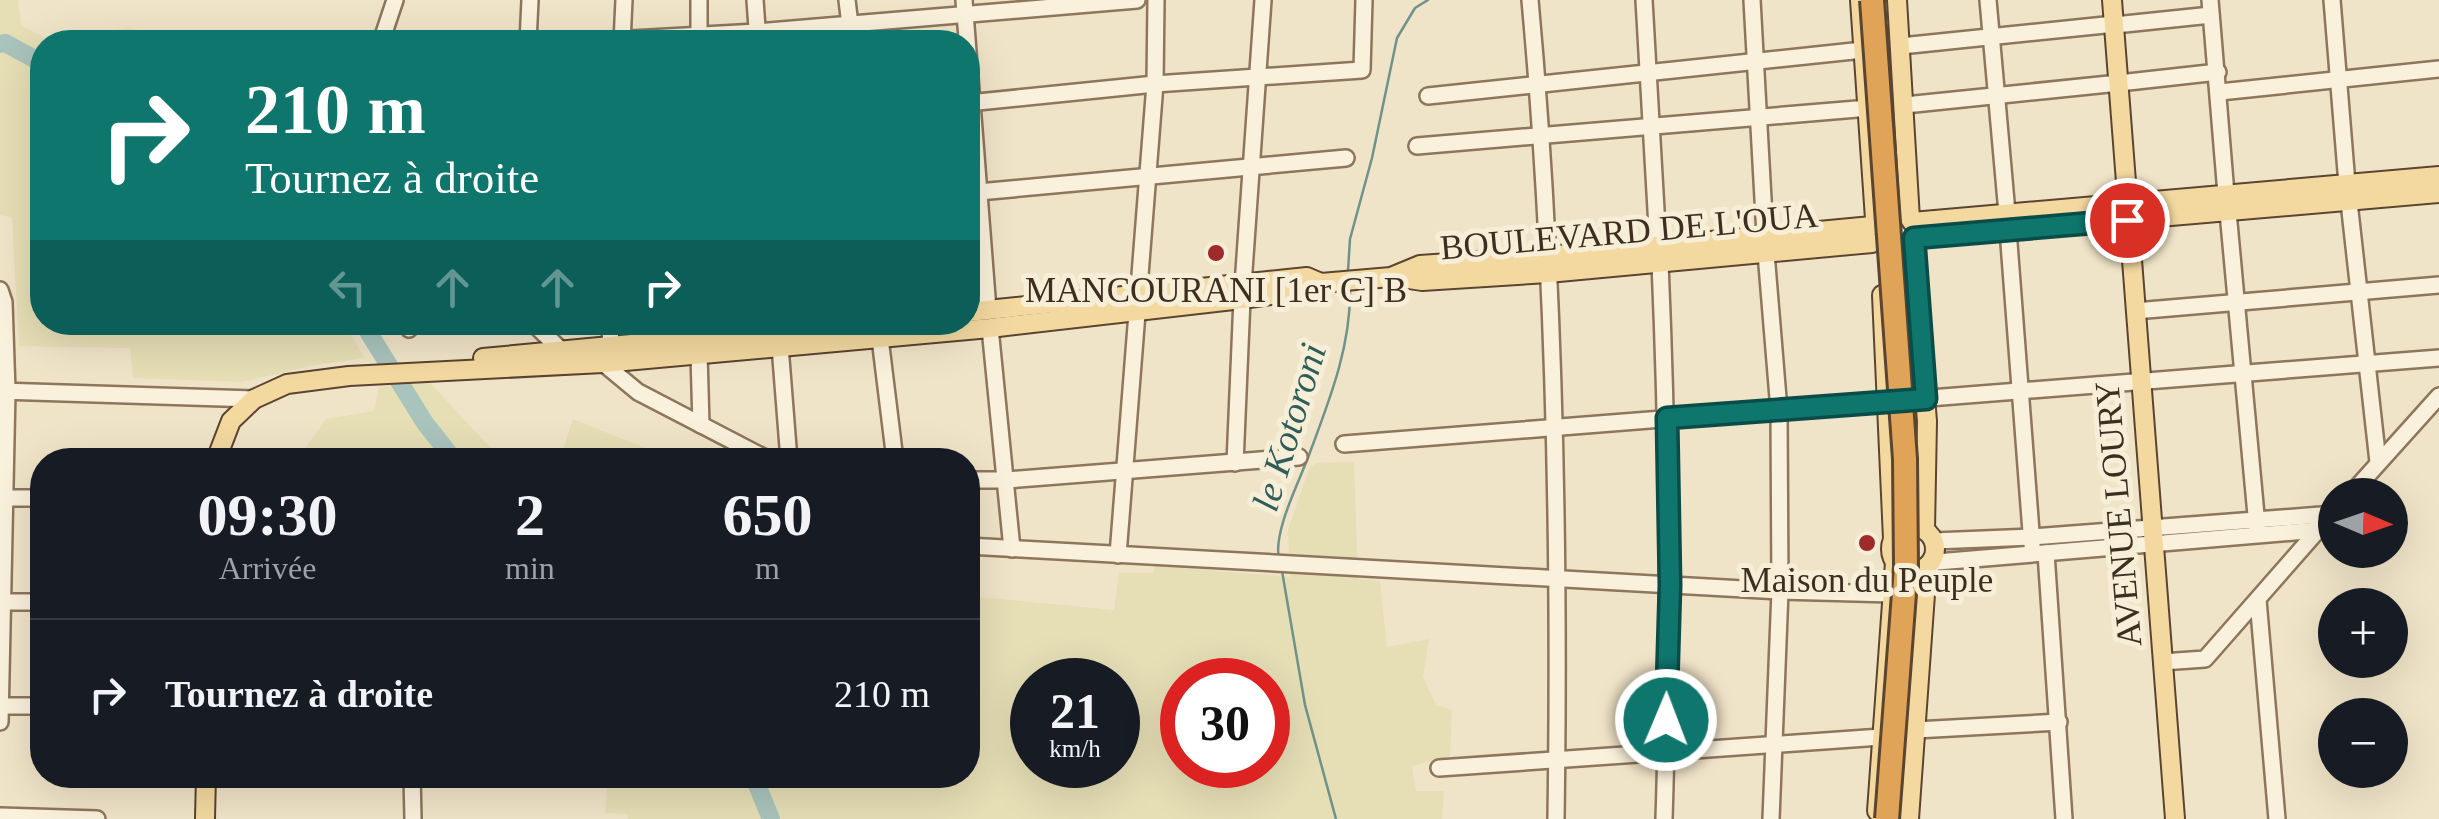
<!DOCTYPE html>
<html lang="fr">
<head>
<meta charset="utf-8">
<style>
	:root { --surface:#171b24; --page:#242831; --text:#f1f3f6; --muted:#9ea1a6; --line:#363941 }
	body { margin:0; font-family:Georgia,serif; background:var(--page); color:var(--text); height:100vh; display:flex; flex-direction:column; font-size:38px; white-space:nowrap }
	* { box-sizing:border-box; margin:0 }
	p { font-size:32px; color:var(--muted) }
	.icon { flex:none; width:55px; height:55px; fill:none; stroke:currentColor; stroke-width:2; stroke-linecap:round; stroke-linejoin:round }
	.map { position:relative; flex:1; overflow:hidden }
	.panel { position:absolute; left:30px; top:448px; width:950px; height:340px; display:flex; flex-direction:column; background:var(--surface); border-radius:40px; box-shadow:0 10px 40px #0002 }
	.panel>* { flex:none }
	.hud { position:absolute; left:30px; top:30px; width:950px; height:305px; border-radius:40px; box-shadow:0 10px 40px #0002; background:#0f766e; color:#fff; overflow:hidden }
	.needle { width:65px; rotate:92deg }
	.controls { position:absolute; left:2318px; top:478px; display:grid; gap:20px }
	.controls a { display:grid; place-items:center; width:90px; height:90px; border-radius:50%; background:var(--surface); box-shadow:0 10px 40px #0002; font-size:50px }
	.speed { position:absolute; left:1010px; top:658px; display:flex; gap:20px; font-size:50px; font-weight:700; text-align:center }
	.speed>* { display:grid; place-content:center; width:130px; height:130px; border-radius:50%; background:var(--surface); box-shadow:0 10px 40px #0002; line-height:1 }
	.speed small { font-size:25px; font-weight:400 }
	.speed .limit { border:15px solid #d22; background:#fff; color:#111 }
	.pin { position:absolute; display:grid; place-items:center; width:85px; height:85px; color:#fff; margin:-42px; border:5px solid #fff; border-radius:50%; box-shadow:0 2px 10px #0007 }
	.me { position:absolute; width:110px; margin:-55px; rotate:1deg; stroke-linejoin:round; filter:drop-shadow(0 0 8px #0008) }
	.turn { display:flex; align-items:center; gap:35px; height:210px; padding:0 50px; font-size:45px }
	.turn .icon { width:130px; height:130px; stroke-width:2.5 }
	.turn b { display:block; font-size:70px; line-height:85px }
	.lanes { display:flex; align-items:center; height:95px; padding:0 50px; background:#0003; justify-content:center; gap:50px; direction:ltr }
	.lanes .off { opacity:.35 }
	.eta { display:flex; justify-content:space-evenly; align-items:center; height:170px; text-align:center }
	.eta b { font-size:60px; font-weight:600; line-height:70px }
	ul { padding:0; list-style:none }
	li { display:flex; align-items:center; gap:30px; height:150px; padding:0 50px; border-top:2px solid var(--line) }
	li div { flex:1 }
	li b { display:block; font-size:38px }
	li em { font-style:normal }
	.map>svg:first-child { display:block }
	.farmland { fill:#e6deb5; fill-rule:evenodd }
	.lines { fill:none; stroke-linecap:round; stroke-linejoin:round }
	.stream { stroke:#6f938a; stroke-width:2.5 }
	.river { stroke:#a9c4bc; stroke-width:18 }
	.minor-casing { stroke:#8d765c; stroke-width:20 }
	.major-casing { stroke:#5b4430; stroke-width:22 }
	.minor { stroke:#faf1dc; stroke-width:15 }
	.major { stroke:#f3d9a0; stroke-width:18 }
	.highway-bridge-casing { stroke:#5b4430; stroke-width:28; stroke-linecap:butt }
	.highway-bridge { stroke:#e0a458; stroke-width:22 }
	.route-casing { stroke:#0a4d48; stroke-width:25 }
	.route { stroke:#0f766e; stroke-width:18 }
	.poi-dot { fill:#9e2a2b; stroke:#f7eed8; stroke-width:4 }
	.labels { text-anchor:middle; stroke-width:10; stroke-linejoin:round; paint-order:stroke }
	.street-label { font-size:35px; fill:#3d2e20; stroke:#f7eed8 }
	.poi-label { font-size:35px; fill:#3d2e20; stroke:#f7eed8 }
	.water-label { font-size:38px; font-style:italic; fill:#2f5d5a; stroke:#f7eed8 }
</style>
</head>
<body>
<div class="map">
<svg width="2439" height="819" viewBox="0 0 2439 819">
	<rect width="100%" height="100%" fill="#f0e4c8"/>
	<g class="farmland">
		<polygon points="0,0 18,0 21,25 47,39 129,28 195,42 42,42 42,322 343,323 365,358 310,366 242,382 133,378 130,348 19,346 12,217 0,215"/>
		<polygon points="427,380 502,460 297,460 326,419 374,411 379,387"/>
		<polygon points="573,419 645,448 688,460 560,460"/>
		<path d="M1354,462L1358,579L1380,581L1387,647L1429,639L1423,677L1436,705L1452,710L1450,756L1412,766L1416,791H1444L1442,819H628L627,814L605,813L608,775H968V596L1114,610L1119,573H1153L1155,566L1290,577L1288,530L1309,469L1317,463ZM1032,680H1118V765H1032ZM1182,680H1268V765H1182Z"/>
	</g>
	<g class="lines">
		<g class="stream">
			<polyline points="1348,271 1350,239 1372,158 1397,38 1415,8 1428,0"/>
			<path d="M1279,559C1273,532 1299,482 1309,455C1329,401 1351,347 1350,289"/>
			<polyline points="1282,571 1305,705 1336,819"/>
		</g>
		<g class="river">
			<polyline points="0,44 5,43 42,63"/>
			<polyline points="362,322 425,423 454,460"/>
			<polyline points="753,775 771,819"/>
		</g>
		<g class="minor-casing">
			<g id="minor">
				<polyline points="699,0 699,42"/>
				<polyline points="755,0 758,42"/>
				<polyline points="847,0 852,42"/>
				<polyline points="964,0 988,310"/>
				<path d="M1530,0C1555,272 1560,546 1556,819"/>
				<polyline points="1644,0 1658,245"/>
				<polyline points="1752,0 1765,235"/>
				<polyline points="1988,0 2007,213"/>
				<polyline points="2210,0 2226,194"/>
				<polyline points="2332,0 2347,184 2378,462"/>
				<polyline points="2115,25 2211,15"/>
				<polyline points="381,42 395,0"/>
				<polyline points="528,42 530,0"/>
				<polyline points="577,42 757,32 1137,0"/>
				<polyline points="622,42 624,0"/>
				<polyline points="1901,46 2105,25"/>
				<polyline points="2119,83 2218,72"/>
				<polyline points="2220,92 2439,69"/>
				<polyline points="1428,96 1863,50"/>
				<polyline points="968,103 1155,84 1362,70 1364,0"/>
				<polyline points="1905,105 2109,84"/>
				<polyline points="1417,146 1869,108"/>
				<polyline points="968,193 1346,158"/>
				<polyline points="2228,212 2257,526"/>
				<polyline points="2008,230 2032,545"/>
				<polyline points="1766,253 1779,410 1780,591 1771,819"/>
				<path d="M1660,263C1668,449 1670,633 1664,819"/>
				<polyline points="1243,285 1263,0"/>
				<polyline points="0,290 4,302 7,391 0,722"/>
				<polyline points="2135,311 2439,285"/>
				<polyline points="405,322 409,329"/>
				<polyline points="532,322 563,352 563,356"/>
				<polyline points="700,322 700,338"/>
				<polyline points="878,322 895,460"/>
				<polyline points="990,328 1012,549"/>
				<polyline points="610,346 611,322"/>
				<polyline points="780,346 789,460"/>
				<polyline points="699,354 701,425"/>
				<polyline points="603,363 638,392 769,460"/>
				<polyline points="0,391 254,399"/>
				<polyline points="1344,444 2439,358"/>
				<polyline points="1235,463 1242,299"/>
				<polyline points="968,480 1007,480 1299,457"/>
				<polyline points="2350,495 2439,396"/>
				<polyline points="0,498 42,498"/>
				<polyline points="1934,541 2032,537 2334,514"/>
				<polyline points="968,546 1780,591 1892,594"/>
				<polyline points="2046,553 2064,819"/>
				<polyline points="1118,555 1155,84 1156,0"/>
				<polyline points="1927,566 1937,562 2318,530"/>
				<polyline points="2258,600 2277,819"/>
				<polyline points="0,602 42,602"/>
				<polyline points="2162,662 2205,659 2319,529"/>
				<polyline points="0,706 42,706"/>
				<polyline points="1916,730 2059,722"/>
				<polyline points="1439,768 1881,737"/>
				<polyline points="412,775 413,819"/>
				<polyline points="0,816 97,819"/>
			</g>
		</g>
		<g class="major-casing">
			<g id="major">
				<polyline points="1860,0 1875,219"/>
				<polyline points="1897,0 1910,219"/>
				<polyline points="2112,0 2175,819"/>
				<polyline points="1912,222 2439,176"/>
				<polyline points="1914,238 2439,193"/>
				<polyline points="1912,243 1927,421 1925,530"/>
				<polyline points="1396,277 1422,281 1548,273 1872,243"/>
				<polyline points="1882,295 1893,539"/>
				<polyline points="968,312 1307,277 1321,283 1391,277 1420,265 1547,256 1872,226"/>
				<polyline points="483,358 867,322"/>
				<polyline points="216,460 231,421 254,399 287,384 349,376 603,363 990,328 1242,299 1307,290 1321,283"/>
				<circle cx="1913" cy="549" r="22"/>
				<polyline points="1877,811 1895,562"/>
				<polyline points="205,819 206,775"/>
				<polyline points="1909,819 1927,566"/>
			</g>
		</g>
		<use href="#minor" class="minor"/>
		<use href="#major" class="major"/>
		<g class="highway-bridge-casing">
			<polyline id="highway-bridge" points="1872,0 1905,459 1906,567 1887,819"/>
		</g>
		<use href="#highway-bridge" class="highway-bridge"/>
	</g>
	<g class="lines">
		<g class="route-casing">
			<polyline id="route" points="1666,720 1670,585 1667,418 1926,399 1914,238 2127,220"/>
		</g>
		<use href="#route" class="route"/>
	</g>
	<g class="poi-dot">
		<circle cx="1216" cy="253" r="10"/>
		<circle cx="1867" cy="543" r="10"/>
	</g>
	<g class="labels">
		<g class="street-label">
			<text transform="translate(1629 231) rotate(-5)" y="12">BOULEVARD DE L'OUA</text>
			<text transform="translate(2118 514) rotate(-95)" y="12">AVENUE LOURY</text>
		</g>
		<g class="poi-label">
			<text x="1216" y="302">MANCOURANI [1er C] B</text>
			<text x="1867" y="592">Maison du Peuple</text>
		</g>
		<g class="water-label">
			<text transform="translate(1289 427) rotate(-73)" y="13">le Kotoroni</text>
		</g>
	</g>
</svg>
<div class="controls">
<a><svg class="needle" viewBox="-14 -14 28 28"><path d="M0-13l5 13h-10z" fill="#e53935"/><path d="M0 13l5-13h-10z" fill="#9ea1a6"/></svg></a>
<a>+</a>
<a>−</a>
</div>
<div class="speed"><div>21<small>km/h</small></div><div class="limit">30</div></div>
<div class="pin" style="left:2127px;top:220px;background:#d93025"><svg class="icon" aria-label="arrive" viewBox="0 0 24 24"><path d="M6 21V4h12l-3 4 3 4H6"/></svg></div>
<svg class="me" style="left:1666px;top:720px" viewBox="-20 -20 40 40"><circle r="17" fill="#0f766e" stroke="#fff" stroke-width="3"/><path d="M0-11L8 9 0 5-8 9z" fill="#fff"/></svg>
<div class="hud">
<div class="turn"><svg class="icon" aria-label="right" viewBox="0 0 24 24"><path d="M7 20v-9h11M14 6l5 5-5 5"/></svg><div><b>210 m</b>Tournez à droite</div></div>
<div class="lanes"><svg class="icon off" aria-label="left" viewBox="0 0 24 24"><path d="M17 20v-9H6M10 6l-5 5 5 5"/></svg><svg class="icon off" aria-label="ahead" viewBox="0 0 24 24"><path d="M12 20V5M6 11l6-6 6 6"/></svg><svg class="icon off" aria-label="ahead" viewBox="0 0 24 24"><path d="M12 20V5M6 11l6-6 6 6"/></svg><svg class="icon" aria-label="right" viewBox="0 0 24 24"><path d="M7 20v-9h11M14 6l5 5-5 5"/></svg></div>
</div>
<section class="panel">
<div class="eta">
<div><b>09:30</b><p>Arrivée</p></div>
<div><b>2</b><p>min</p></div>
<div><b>650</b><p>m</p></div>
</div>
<ul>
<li><svg class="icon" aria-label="right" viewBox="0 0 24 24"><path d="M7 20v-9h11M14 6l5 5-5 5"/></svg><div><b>Tournez à droite</b></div><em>210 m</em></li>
</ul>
</section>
</div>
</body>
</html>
